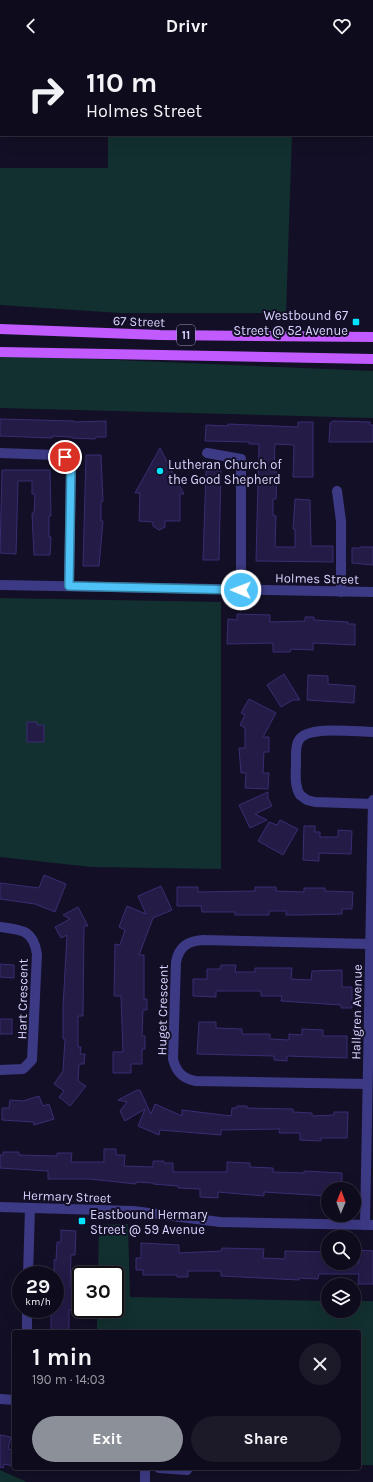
<!DOCTYPE html>
<html lang="en">
<head>
<meta charset="utf-8">
<style>
	:root { --surface:#0e0b1c; --page:#1c1929; --text:#f1f3f6; --muted:#9b9ba3; --line:#2e2b3b; --accent:#8c9099 }
	body { margin:0; font-family:Karla,sans-serif; background:var(--page); color:var(--text); height:100vh; display:flex; flex-direction:column; font-size:15px; white-space:nowrap }
	* { box-sizing:border-box; margin:0 }
	p { font-size:13px; color:var(--muted) }
	.icon { flex:none; width:22px; height:22px; fill:none; stroke:currentColor; stroke-width:2; stroke-linecap:round; stroke-linejoin:round }
	.map { position:relative; flex:1; overflow:hidden }
	.side { position:absolute; left:12px; top:1278px; width:349px; height:140px; display:flex; flex-direction:column; background:var(--surface); border-radius:4px; box-shadow:0 4px 16px #0002,0 0 0 1px var(--line) }
	.side>* { flex:none }
	.top-card { position:absolute; left:0px; top:0px; width:373px; height:84px; box-shadow:0 4px 16px #0002,0 0 0 1px var(--line); background:#0e0b1c; color:var(--text); overflow:hidden }
	.needle { width:26px; rotate:1deg }
	.controls { position:absolute; left:321px; top:1130px; display:grid; gap:8px }
	.controls a { display:grid; place-items:center; width:40px; height:40px; border-radius:50%; background:var(--surface); box-shadow:0 4px 16px #0002,0 0 0 1px var(--line); font-size:20px }
	.speed { position:absolute; left:12px; top:1214px; display:flex; gap:8px; font-size:20px; font-weight:700; text-align:center }
	.speed>* { display:grid; place-content:center; width:52px; height:52px; border-radius:50%; background:var(--surface); box-shadow:0 4px 16px #0002,0 0 0 1px var(--line); line-height:1 }
	.speed small { font-size:10px; font-weight:400 }
	.speed .limit { border:2px solid #111; border-radius:6px; background:#fff; color:#111 }
	.pin { position:absolute; display:grid; place-items:center; width:34px; height:34px; color:#fff; margin:-17px; border:2px solid #fff; border-radius:50%; box-shadow:0 1px 4px #0007 }
	.me { position:absolute; width:44px; margin:-22px; rotate:271deg; stroke-linejoin:round; filter:drop-shadow(0 0 3px #0008) }
	.turn { display:flex; align-items:center; gap:14px; height:84px; padding:0 20px; font-size:18px }
	.turn .icon { width:52px; height:52px; stroke-width:2.5 }
	.turn b { display:block; font-size:28px; line-height:34px }
	.round { display:grid; place-items:center; flex:none; width:42px; height:42px; border-radius:21px; background:var(--page) }
	.headline { display:flex; align-items:center; justify-content:space-between; height:68px; padding:0 20px }
	h1 { font-size:24px; font-weight:700; line-height:30px }
	.button { display:flex; gap:8px; margin-top:auto; padding:8px 20px }
	.button a { flex:1; height:46px; border-radius:24px; background:var(--accent); color:#fff; font-size:16px; font-weight:700; line-height:46px; text-align:center }
	.button a+a { background:var(--page); color:var(--text) }
	header { display:flex; justify-content:space-between; align-items:center; height:52px; padding:0 20px; background:var(--surface); font-size:18px; font-weight:700 }
	.map>svg:first-child { display:block }
	.green { fill:#12302f }
	.building { fill:#241b47; stroke:#3b2d73 }
	.lines { fill:none; stroke-linecap:round; stroke-linejoin:round }
	.minor { stroke:#3d3a85; stroke-width:10 }
	.major { stroke:#c25bff; stroke-width:10 }
	.route-casing { stroke:#337fa1; stroke-width:10 }
	.route { stroke:#4fc3f7; stroke-width:7 }
	.poi-dot { fill:#00e5ff; stroke:#130f26; stroke-width:1.5 }
	.labels { text-anchor:middle; stroke-width:4; stroke-linejoin:round; paint-order:stroke }
	.shield { fill:#130f26; stroke:#9e99be; stroke-width:1 }
	.shield-label { font-size:12px; font-weight:bold; fill:#d9d4ff }
	.poi-label { font-size:13px; fill:#d9d4ff; stroke:#130f26; text-anchor:start }
	.street-label { font-size:13px; fill:#d9d4ff; stroke:#130f26 }
</style>
</head>
<body>
<header><svg class="icon" aria-label="back" viewBox="0 0 24 24"><path d="M15 5l-7 7 7 7"/></svg>Drivr<svg class="icon" aria-label="heart" viewBox="0 0 24 24"><path d="M12 20l-8-8c-3-5 5-10 8-4 3-6 11-1 8 4z"/></svg></header>
<div class="map">
<svg width="373" height="1430" viewBox="0 0 373 1430">
	<rect width="100%" height="100%" fill="#130f26"/>
	<g class="green">
		<polygon points="96,0 294,0 97,1"/>
		<polygon points="108,83 292,83 286,261 120,261 0,253 0,116 108,116"/>
		<polygon points="0,303 373,319 373,366 0,356"/>
		<polygon points="0,546 221,550 221,817 91,815 0,805"/>
		<polygon points="128,1172 130,1245 328,1249 328,1259 354,1259 354,1249 373,1249 373,1413 359,1413 359,1280 97,1280 97,1257 115,1257 115,1223 98,1223 99,1173"/>
		<polygon points="0,1418 27,1430 0,1430"/>
	</g>
	<g class="building">
		<polygon points="0,367 74,369 74,370 106,369 106,385 96,385 95,387 72,386 71,385 52,384 52,386 0,384"/>
		<polygon points="333,369 370,370 370,373 373,373 373,390 329,390 330,371"/>
		<polygon points="298,370 313,370 313,425 293,425 294,393 275,392 274,420 277,420 276,447 273,447 273,463 276,464 275,495 295,495 295,477 293,477 295,447 310,448 311,494 333,494 333,510 256,509 259,392 249,392 249,390 205,389 206,373 228,374 228,372 298,375"/>
		<polygon points="160,396 184,442 180,442 180,469 165,469 165,475 159,478 153,474 153,470 139,469 140,441 135,441"/>
		<polygon points="86,403 101,403 103,449 101,450 101,469 103,469 99,514 83,514"/>
		<polygon points="2,418 50,418 51,464 49,464 49,485 51,485 50,503 34,503 32,461 34,461 35,442 32,442 32,429 18,429 16,502 0,501"/>
		<polygon points="221,418 219,508 203,508 206,419"/>
		<polygon points="360,495 373,495 373,513 352,511 352,496 360,496"/>
		<polygon points="237,562 270,563 270,570 305,569 305,565 314,565 314,568 348,570 348,572 355,572 355,593 313,591 313,598 291,597 290,600 273,600 273,591 227,592 228,567 237,568"/>
		<polygon points="284,622 300,648 293,648 281,655 267,633"/>
		<polygon points="308,623 328,624 328,632 355,634 354,651 307,648"/>
		<polygon points="249,647 276,661 263,685 269,685 269,700 264,700 263,721 269,721 268,737 245,736 246,721 241,721 239,696 245,696 245,676 240,673 245,663 241,661"/>
		<polygon points="27,670 37,670 37,673 44,673 44,690 27,690"/>
		<polygon points="268,740 268,746 272,754 255,762 267,768 250,776 239,753"/>
		<polygon points="280,768 298,777 283,803 258,789 269,770 277,773"/>
		<polygon points="304,774 315,774 315,780 320,780 320,785 338,785 338,778 352,779 351,802 319,801 319,809 303,808"/>
		<polygon points="44,823 66,832 55,860 35,852 0,847 0,831 39,836"/>
		<polygon points="161,834 172,858 153,866 139,903 144,903 144,947 147,947 147,958 143,958 142,984 145,984 145,997 142,997 142,1012 131,1012 131,1021 113,1021 113,1000 123,1000 121,944 114,944 115,892 120,893 125,878 119,875 127,854 146,862 138,844"/>
		<polygon points="177,835 198,835 198,840 255,839 255,835 276,835 276,839 304,840 304,836 325,836 325,839 353,840 352,857 342,857 342,862 300,863 286,863 286,859 269,859 269,863 235,863 235,860 202,860 201,854 177,854"/>
		<polygon points="78,855 88,874 84,874 83,964 78,964 78,995 81,995 80,1002 85,1002 84,1012 79,1012 78,1029 86,1034 70,1054 59,1045 64,1039 54,1032 63,1019 65,987 63,987 63,955 67,883 61,886 55,875 70,867 63,863"/>
		<polygon points="0,912 14,913 14,926 0,925"/>
		<polygon points="221,913 236,913 235,920 255,920 255,916 292,916 291,927 311,928 312,919 342,918 342,935 352,935 352,956 341,956 341,953 281,949 282,944 261,944 261,939 216,939 216,945 193,944 193,927 207,927 207,917 220,917"/>
		<rect x="0" y="967" width="12" height="15"/>
		<polygon points="199,970 216,970 216,976 242,977 242,982 270,982 270,987 289,988 289,982 302,983 302,977 323,978 323,984 347,984 347,1006 287,1004 287,1009 274,1008 274,1004 197,1002"/>
		<polygon points="137,1038 140,1038 151,1062 155,1052 182,1064 182,1058 231,1064 232,1056 237,1056 237,1054 247,1054 247,1056 293,1057 293,1060 312,1061 312,1064 334,1063 334,1060 348,1060 347,1086 321,1086 321,1089 300,1088 300,1081 279,1081 280,1077 221,1078 221,1083 160,1078 159,1083 138,1074 145,1057 125,1069 120,1059 127,1050 118,1048"/>
		<polygon points="39,1044 43,1054 49,1052 54,1067 34,1073 33,1070 2,1068 2,1056 9,1056 10,1048 23,1049"/>
		<polygon points="104,1097 116,1097 116,1103 125,1103 124,1114 153,1115 153,1109 164,1109 164,1111 173,1111 173,1120 227,1120 227,1110 250,1111 250,1115 273,1116 273,1120 304,1121 304,1119 342,1121 342,1137 328,1137 328,1144 264,1140 264,1144 218,1140 218,1146 200,1145 200,1137 178,1136 178,1134 153,1132 153,1131 136,1130 136,1132 90,1127 48,1127 48,1119 0,1116 0,1103 3,1103 3,1100 19,1100 19,1103 57,1104 57,1101 72,1101 71,1110 104,1110"/>
		<polygon points="61,1178 76,1179 75,1203 71,1203 70,1234 73,1234 72,1258 69,1258 69,1280 51,1280 51,1257 55,1257 54,1208 56,1208 57,1190 61,1190"/>
		<polygon points="141,1191 179,1193 179,1201 221,1199 222,1196 264,1197 263,1206 285,1207 285,1199 327,1200 327,1211 359,1211 359,1198 373,1199 373,1232 358,1232 359,1222 319,1222 318,1227 299,1226 299,1228 221,1224 221,1219 188,1219 188,1225 177,1225 177,1223 143,1223 143,1218 136,1218 136,1206 141,1206"/>
		<polygon points="0,1383 11,1385 8,1397 14,1398 14,1414 4,1412 3,1416 0,1415"/>
	</g>
	<g class="lines">
		<g class="minor">
			<polyline points="0,6 1,7"/>
			<path d="M0,401L56,403C64,405 67,406 71,414L69,534"/>
			<polyline points="207,401 241,407 241,538"/>
			<polyline points="337,439 341,469 341,540"/>
			<polyline points="0,533 373,540"/>
			<path d="M373,752L315,750L307,748L300,743C294,733 296,721 296,710C296,703 295,694 299,688C308,673 356,680 373,680"/>
			<path d="M0,875C21,878 33,877 37,902L32,1008L23,1017L0,1018"/>
			<path d="M367,1032L196,1029C183,1027 176,1020 173,1007L176,910C179,895 187,889 203,888L370,892"/>
			<polyline points="0,1155 133,1159 220,1170 373,1173"/>
			<polyline points="365,1173 373,748"/>
			<polyline points="28,1223 30,1156"/>
			<polyline points="27,1280 27,1257"/>
			<polyline points="0,1347 14,1348"/>
			<polyline points="145,1416 145,1430"/>
			<polyline points="159,1416 187,1418"/>
		</g>
		<g class="major">
			<polyline points="0,277 160,283 373,285"/>
			<polyline points="0,300 373,307"/>
		</g>
	</g>
	<g class="lines">
		<g class="route-casing">
			<polyline id="route" points="65,405 71,414 69,534 241,538"/>
		</g>
		<use href="#route" class="route"/>
	</g>
	<g class="poi-dot">
		<rect x="352" y="266" width="8" height="8" rx="2"/>
		<circle cx="160" cy="419" r="4"/>
		<rect x="78" y="1165" width="8" height="8" rx="2"/>
	</g>
	<g class="labels">
		<rect class="shield" x="177" y="273" width="18" height="20" rx="3"/>
		<g class="shield-label">
			<text x="186" y="287">11</text>
		</g>
		<g class="poi-label">
			<text x="348" y="268" text-anchor="end">Westbound 67<tspan x="348" dy="15">Street @ 52 Avenue</tspan></text>
			<text x="168" y="417">Lutheran Church of<tspan x="168" dy="15">the Good Shepherd</tspan></text>
			<text x="90" y="1167">Eastbound Hermary<tspan x="90" dy="15">Street @ 59 Avenue</tspan></text>
		</g>
		<g class="street-label">
			<text transform="translate(139 269) rotate(2)" y="5">67 Street</text>
			<text transform="translate(317 526) rotate(1)" y="5">Holmes Street</text>
			<text transform="translate(22 947) rotate(-89)" y="5">Hart Crescent</text>
			<text transform="translate(162 958) rotate(-89)" y="5">Huget Crescent</text>
			<text transform="translate(356 960) rotate(-89)" y="5">Hallgren Avenue</text>
			<text transform="translate(67 1144) rotate(2)" y="5">Hermary Street</text>
		</g>
	</g>
</svg>
<div class="controls">
<a><svg class="needle" viewBox="-14 -14 28 28"><path d="M0-13l5 13h-10z" fill="#e53935"/><path d="M0 13l5-13h-10z" fill="#9b9ba3"/></svg></a>
<a><svg class="icon" aria-label="search" viewBox="0 0 24 24"><circle cx="10" cy="10" r="6"/><path d="M15 15l6 6"/></svg></a>
<a><svg class="icon" aria-label="layers" viewBox="0 0 24 24"><path d="M12 4l9 5-9 5-9-5zM3 14l9 5 9-5"/></svg></a>
</div>
<div class="speed"><div>29<small>km/h</small></div><div class="limit">30</div></div>
<div class="pin" style="left:65px;top:405px;background:#d93025"><svg class="icon" aria-label="arrive" viewBox="0 0 24 24"><path d="M6 21V4h12l-3 4 3 4H6"/></svg></div>
<svg class="me" style="left:241px;top:538px" viewBox="-20 -20 40 40"><circle r="17" fill="#4fc3f7" stroke="#fff" stroke-width="3"/><path d="M0-11L8 9 0 5-8 9z" fill="#fff"/></svg>
<div class="top-card">
<div class="turn"><svg class="icon" aria-label="right" viewBox="0 0 24 24"><path d="M7 20v-9h11M14 6l5 5-5 5"/></svg><div><b>110 m</b>Holmes Street</div></div>
</div>
<section class="side">
<div class="headline"><div><h1>1 min</h1><p>190 m · 14:03</p></div><a class="round"><svg class="icon" aria-label="close" viewBox="0 0 24 24"><path d="M6 6l12 12M18 6L6 18"/></svg></a></div>
<div class="button"><a>Exit</a><a>Share</a></div>
</section>
</div>
</body>
</html>
